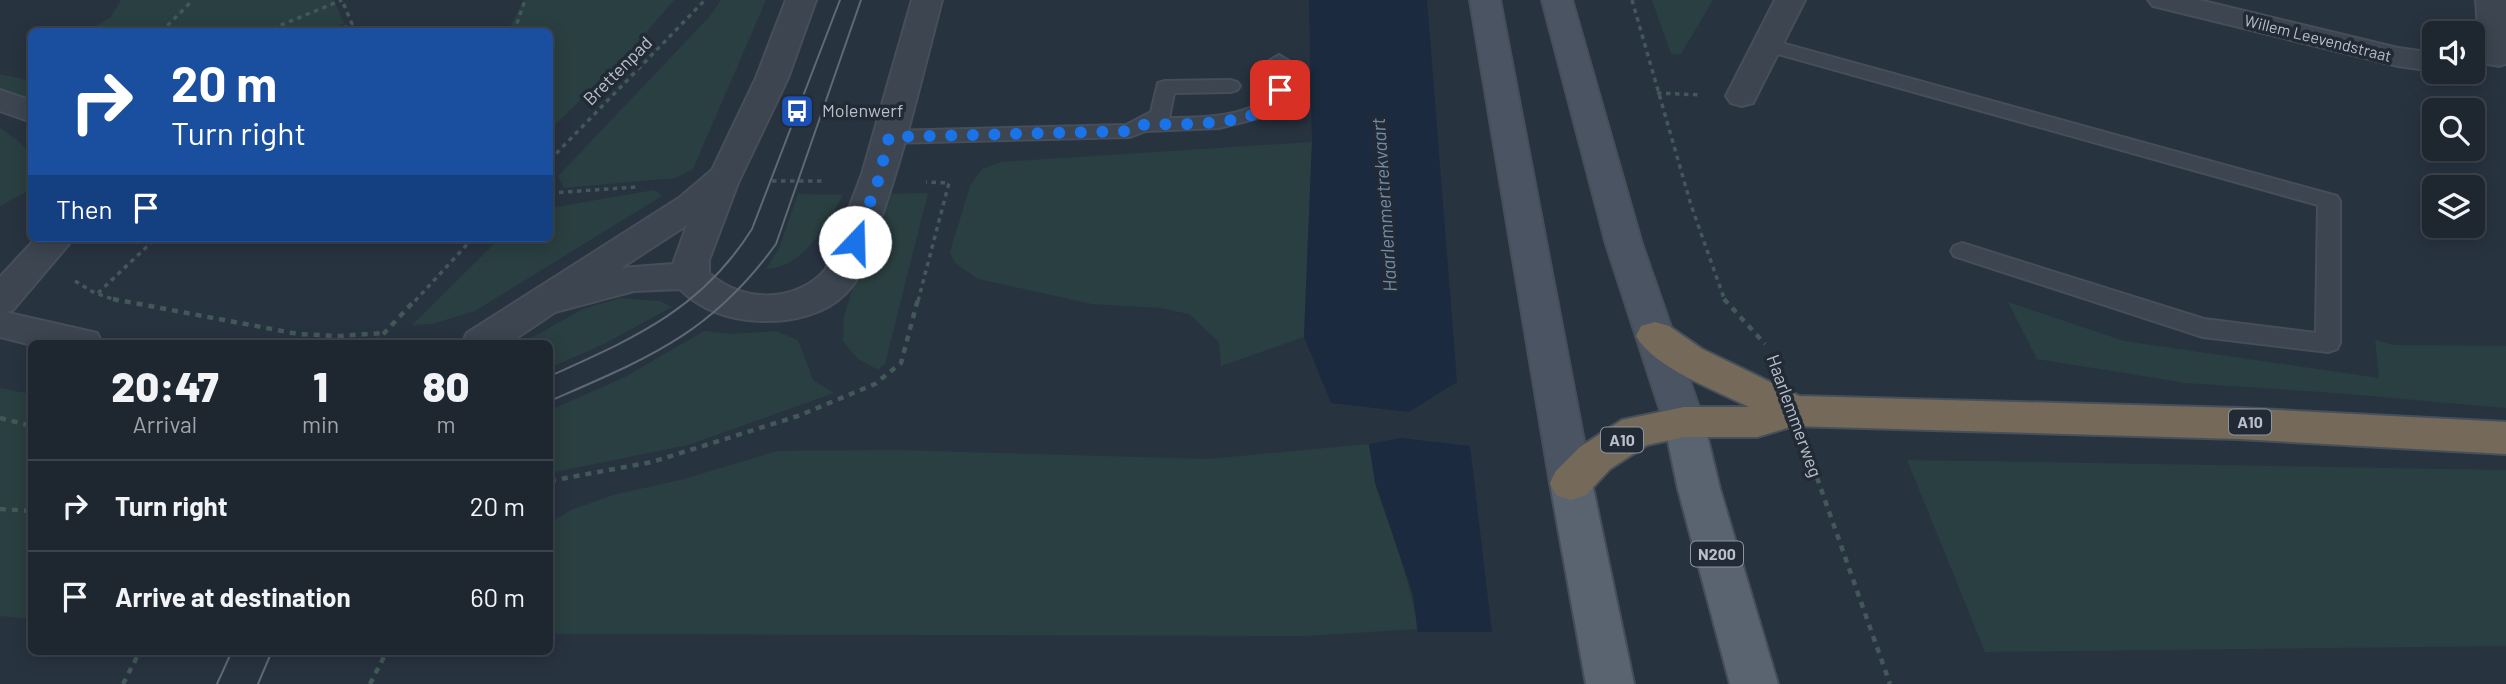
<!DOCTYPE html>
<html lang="en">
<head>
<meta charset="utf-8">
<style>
	:root { --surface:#1e2630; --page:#262e38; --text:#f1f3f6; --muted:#a1a5ab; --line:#3c434c }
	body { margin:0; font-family:Barlow,sans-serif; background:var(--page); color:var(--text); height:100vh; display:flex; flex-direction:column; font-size:26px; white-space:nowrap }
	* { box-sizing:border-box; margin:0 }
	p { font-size:23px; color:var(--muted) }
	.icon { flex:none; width:38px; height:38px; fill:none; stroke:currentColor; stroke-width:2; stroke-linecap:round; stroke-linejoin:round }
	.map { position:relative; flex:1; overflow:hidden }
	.sheet { position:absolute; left:28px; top:340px; width:525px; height:315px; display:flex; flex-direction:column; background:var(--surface); border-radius:10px; box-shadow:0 4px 18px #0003,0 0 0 2px var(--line) }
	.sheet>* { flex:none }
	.hud { position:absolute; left:28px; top:28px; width:525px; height:214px; border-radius:10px; box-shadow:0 4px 18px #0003,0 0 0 2px var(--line); background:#1a4fa0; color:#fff; overflow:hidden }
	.controls { position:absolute; left:2422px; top:21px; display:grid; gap:14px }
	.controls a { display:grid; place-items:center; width:63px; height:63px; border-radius:10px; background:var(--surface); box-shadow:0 4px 18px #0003,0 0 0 2px var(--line); font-size:35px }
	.pin { position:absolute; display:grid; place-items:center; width:60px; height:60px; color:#fff; margin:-30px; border-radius:14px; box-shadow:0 4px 10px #0006 }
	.me { position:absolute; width:77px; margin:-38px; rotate:21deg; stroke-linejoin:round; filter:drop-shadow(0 0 5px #0008) }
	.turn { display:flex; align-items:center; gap:24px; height:147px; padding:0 28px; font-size:32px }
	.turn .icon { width:91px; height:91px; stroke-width:2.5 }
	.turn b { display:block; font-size:49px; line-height:60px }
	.then { display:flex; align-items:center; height:66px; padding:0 28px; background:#0003; gap:14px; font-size:26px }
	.eta { display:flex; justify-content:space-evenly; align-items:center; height:119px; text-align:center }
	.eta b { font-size:42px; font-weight:800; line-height:49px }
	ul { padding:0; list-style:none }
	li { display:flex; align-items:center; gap:21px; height:91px; padding:0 28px; border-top:2px solid var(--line) }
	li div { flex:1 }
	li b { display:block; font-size:26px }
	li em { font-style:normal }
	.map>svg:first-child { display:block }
	.green { fill:#2a3f41 }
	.water { fill:#1b2a3e }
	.pier { fill:#283340 }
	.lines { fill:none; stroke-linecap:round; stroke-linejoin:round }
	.service-casing { stroke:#464e59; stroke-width:4 }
	.minor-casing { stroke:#464e59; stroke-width:4 }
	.tertiary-casing { stroke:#464e59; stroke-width:4 }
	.secondary-casing { stroke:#464e59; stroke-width:4 }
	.primary-casing { stroke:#464e59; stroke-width:4 }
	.motorway-casing { stroke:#47505a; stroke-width:4 }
	.path-far1 { stroke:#435859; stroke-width:3.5; stroke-dasharray:4.5 4.5; stroke-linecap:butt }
	.path { stroke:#435859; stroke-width:4.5; stroke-dasharray:6 6; stroke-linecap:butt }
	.service { fill:#3c4550; fill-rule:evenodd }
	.minor { fill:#3c4550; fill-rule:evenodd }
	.tertiary { fill:#3c4550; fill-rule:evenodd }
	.secondary { fill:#4a5463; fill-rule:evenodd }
	.primary { fill:#5a6470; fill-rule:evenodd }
	.motorway { fill:#756a59; fill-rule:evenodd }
	.tram { stroke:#5e6976; stroke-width:2 }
	.route { stroke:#1a73e8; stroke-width:12; stroke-dasharray:0 21.6 }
	.labels { text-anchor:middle; stroke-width:7; stroke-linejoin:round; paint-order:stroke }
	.far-street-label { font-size:16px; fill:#b9c0ca; stroke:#212a35 }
	.shield { fill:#212a35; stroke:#8b939d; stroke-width:2 }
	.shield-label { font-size:16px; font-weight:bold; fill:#b9c0ca }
	.street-label { font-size:18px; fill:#b9c0ca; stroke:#212a35 }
	.poi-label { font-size:18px; fill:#b9c0ca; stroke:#212a35; text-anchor:start }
	.water-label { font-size:19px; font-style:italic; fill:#748ba6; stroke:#212a35 }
</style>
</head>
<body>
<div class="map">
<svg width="2506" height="684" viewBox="0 0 2506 684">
	<rect width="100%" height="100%" fill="#283340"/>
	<g class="green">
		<polygon points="121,0 334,0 344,24 324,32 87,31 110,18"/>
		<polygon points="524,0 674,0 630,51 550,130 550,32 508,31"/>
		<polygon points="721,0 766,0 693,169 675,178 564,188 558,176 710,16"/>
		<polygon points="1652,0 1713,0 1681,54 1671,54"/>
		<polygon points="0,74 31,81 31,102 0,90"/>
		<path d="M0,128C33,151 32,150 32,189L0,206Z"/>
		<polygon points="1312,142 1304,337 1221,366 1219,342 1189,314 1160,308 1092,304 978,279 955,263 950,252 970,186 982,169 1001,162"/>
		<polygon points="654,190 662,196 475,311 432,324 412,325 500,238 550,238 550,208"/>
		<polygon points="928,193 885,364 878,370 858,359 843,341 844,316 883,194"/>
		<path d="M798,194L843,195C827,223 804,268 766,269L779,248Z"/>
		<polygon points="620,298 660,301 672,307 604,344 550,368 550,343 522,343 583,309"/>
		<polygon points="2008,302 2124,341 2379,378 2375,340 2394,345 2506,346 2506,408 2335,393 2186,383 2037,359"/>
		<polygon points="704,331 733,334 776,331 798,340 813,380 834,393 688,445 550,473 550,410 625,377"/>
		<polygon points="0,388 31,394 31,619 0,616"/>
		<path d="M1369,444C1379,508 1408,565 1418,629L1306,636L550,634V523L571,510L613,495L684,479L777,451L895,450L1209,459Z"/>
		<polygon points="1907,460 2506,470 2506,646 1985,652"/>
	</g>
	<g class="water">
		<polygon points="1309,0 1427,0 1457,382 1409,412 1331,403 1304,337 1312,142"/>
		<polygon points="1401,438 1470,446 1498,684 1424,684 1413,594 1375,483 1369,444"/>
	</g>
	<polygon class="pier" points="1415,632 1496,632 1502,684 1420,684"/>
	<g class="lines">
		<g class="service-casing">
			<g id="service">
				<polygon points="1767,39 2337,196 2340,201 2340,343 2337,349 2328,352 2203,337 1954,256 1951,251 1954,246 1962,243 2204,319 2316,333 2318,205 1760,49 1757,45"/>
				<path d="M1279,55L1289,61L1290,89L1280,106L1266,116L1219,128L1146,131L1130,137L889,143L882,142L879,137L882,132L889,131L1126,125L1151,112L1158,83L1165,81L1230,80L1237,82L1240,86L1237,90L1230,92L1174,93L1169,118C1194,118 1262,118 1270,89C1272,80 1269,69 1269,61Z"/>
			</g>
		</g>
		<g class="minor-casing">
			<g id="minor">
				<polygon points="1775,0 1805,0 1753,103 1742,106 1731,103 1726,96"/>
				<polygon points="2148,0 2199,0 2398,48 2434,53 2434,71 2398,66 2153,6"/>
				<path d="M2476,0H2506V64L2499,66L2488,64C2476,46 2478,21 2476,0Z"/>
				<polygon points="0,90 32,101 32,122 0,111"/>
				<polygon points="36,238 74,238 13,310 0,314 0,277"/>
			</g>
		</g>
		<g class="tertiary-casing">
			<g id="tertiary">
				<path d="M786,0H816L788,78L738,183L709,260V273C741,303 796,304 826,269L862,174L912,0H942C922,76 905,152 878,226C870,249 864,275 846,293C826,314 791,322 762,321C732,320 702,311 680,289L634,291L555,312L509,343H462L467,333L679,198L712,170L756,78ZM687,225L673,264L621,268Z"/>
				<polygon points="0,311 97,333 102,343 32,345 0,337"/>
			</g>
		</g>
		<g class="secondary-casing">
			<g id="secondary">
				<polygon points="1470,0 1500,0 1592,483 1586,495 1571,500 1556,495 1550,483"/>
				<polygon points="1542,0 1572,0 1642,244 1704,422 1698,433 1684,437 1670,433 1664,422 1606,244"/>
			</g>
		</g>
		<g class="primary-casing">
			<g id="primary">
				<polygon points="1684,407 1698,411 1704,422 1720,489 1778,684 1730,684 1678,489 1664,422 1670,411"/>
				<polygon points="1571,466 1586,471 1592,483 1634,684 1586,684 1550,483 1556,471"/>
			</g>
		</g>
		<g class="motorway-casing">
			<path id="motorway" d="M1655,322L1669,326L1702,349L1799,396L2239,408L2506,422V454L2239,439L1794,426L1757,437H1684L1647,445L1610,469L1586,495L1571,500L1556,495L1550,483L1556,471L1580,447L1622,420L1684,407H1749C1716,390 1654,368 1636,336L1641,326Z"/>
		</g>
		<g class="path-far1">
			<polyline points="1632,0 1691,205 1725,301"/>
			<polyline points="161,32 193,0"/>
			<polyline points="264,32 342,0"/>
			<polyline points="335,32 352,24 342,0"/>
			<polyline points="514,32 525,0"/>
			<polyline points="1657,93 1702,95"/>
			<polyline points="550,160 705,0"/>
			<polyline points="772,181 826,181"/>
			<polyline points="550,193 637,187"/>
			<polyline points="75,281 93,292 118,301"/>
			<polyline points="98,293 156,238"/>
			<polyline points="415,301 473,238"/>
			<polyline points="918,301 949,183 926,182"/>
		</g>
		<g class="path">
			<polyline points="113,299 298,334 338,336 385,333"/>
			<polyline points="1724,299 1765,344"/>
			<polyline points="375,343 416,299"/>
			<polyline points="0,418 32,426"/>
			<polyline points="1809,455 1890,684"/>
			<polyline points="550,481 652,462 798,416 875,384 901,363 918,299"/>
			<polyline points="0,509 32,511"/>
			<polyline points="123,684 140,651"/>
			<polyline points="370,684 387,651"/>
		</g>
		<use href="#service" class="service"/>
		<use href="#minor" class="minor"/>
		<use href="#tertiary" class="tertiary"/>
		<use href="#secondary" class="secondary"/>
		<use href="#primary" class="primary"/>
		<use href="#motorway" class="motorway"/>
		<g class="tram">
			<path d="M550,376C634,338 701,310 752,229L840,0"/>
			<path d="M550,401C648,358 711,334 776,244L861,0"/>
			<polyline points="217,684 232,651"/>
			<polyline points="258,684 272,651"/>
		</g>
	</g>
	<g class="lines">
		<path class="route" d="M855,242L878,181L889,137L1130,131L1141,125C1174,123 1247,128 1271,104C1275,101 1277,94 1280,90"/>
	</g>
	<defs>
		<g id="bus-square" transform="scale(1.75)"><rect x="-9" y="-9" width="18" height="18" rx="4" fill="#1a4fb4" stroke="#212a35"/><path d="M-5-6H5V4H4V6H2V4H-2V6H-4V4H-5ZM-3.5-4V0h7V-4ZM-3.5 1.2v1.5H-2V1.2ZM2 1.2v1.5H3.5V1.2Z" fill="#fff"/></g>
	</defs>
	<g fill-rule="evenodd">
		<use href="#bus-square" x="797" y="111"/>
	</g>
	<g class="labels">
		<g class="far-street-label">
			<text transform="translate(2318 38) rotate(14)" y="6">Willem Leevendstraat</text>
		</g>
		<g class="shield">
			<rect x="2229" y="409.5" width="42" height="25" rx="5"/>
			<rect x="1601" y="427.5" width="42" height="25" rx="5"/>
			<rect x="1691" y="541.5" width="52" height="25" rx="5"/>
		</g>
		<g class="shield-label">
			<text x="2250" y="428">A10</text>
			<text x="1622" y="446">A10</text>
			<text x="1717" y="560">N200</text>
		</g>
		<g class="street-label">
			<text transform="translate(618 71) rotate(-45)" y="6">Brettenpad</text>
			<text transform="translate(1794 416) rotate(70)" y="6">Haarlemmerweg</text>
		</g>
		<g class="poi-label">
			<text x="822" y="117">Molenwerf</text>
		</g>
		<g class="water-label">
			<text transform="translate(1384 205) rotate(-94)" y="7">Haarlemmertrekvaart</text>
		</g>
	</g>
</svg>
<div class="controls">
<a><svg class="icon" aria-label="sound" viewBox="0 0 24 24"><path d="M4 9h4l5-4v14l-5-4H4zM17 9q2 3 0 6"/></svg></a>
<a><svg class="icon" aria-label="search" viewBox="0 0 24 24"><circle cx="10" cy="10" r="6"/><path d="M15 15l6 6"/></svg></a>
<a><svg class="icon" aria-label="layers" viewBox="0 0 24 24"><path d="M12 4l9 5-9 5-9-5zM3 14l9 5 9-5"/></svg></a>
</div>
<div class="pin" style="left:1280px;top:90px;background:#d93025"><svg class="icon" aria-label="arrive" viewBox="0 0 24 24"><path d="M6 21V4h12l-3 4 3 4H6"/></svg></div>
<svg class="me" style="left:855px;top:242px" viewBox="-20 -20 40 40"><circle r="19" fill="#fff"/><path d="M0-13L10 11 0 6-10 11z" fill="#1a73e8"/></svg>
<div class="hud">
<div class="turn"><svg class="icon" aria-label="right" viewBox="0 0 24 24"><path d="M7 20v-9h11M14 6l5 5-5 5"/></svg><div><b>20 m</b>Turn right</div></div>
<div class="then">Then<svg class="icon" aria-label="arrive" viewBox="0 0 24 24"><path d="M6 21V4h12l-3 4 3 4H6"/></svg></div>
</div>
<section class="sheet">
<div class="eta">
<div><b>20:47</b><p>Arrival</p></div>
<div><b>1</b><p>min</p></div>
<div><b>80</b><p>m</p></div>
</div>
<ul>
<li><svg class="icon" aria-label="right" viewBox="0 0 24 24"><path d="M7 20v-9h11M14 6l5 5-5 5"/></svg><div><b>Turn right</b></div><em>20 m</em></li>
<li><svg class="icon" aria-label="arrive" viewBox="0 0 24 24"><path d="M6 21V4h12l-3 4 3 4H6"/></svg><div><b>Arrive at destination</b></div><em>60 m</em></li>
</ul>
</section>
</div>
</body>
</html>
